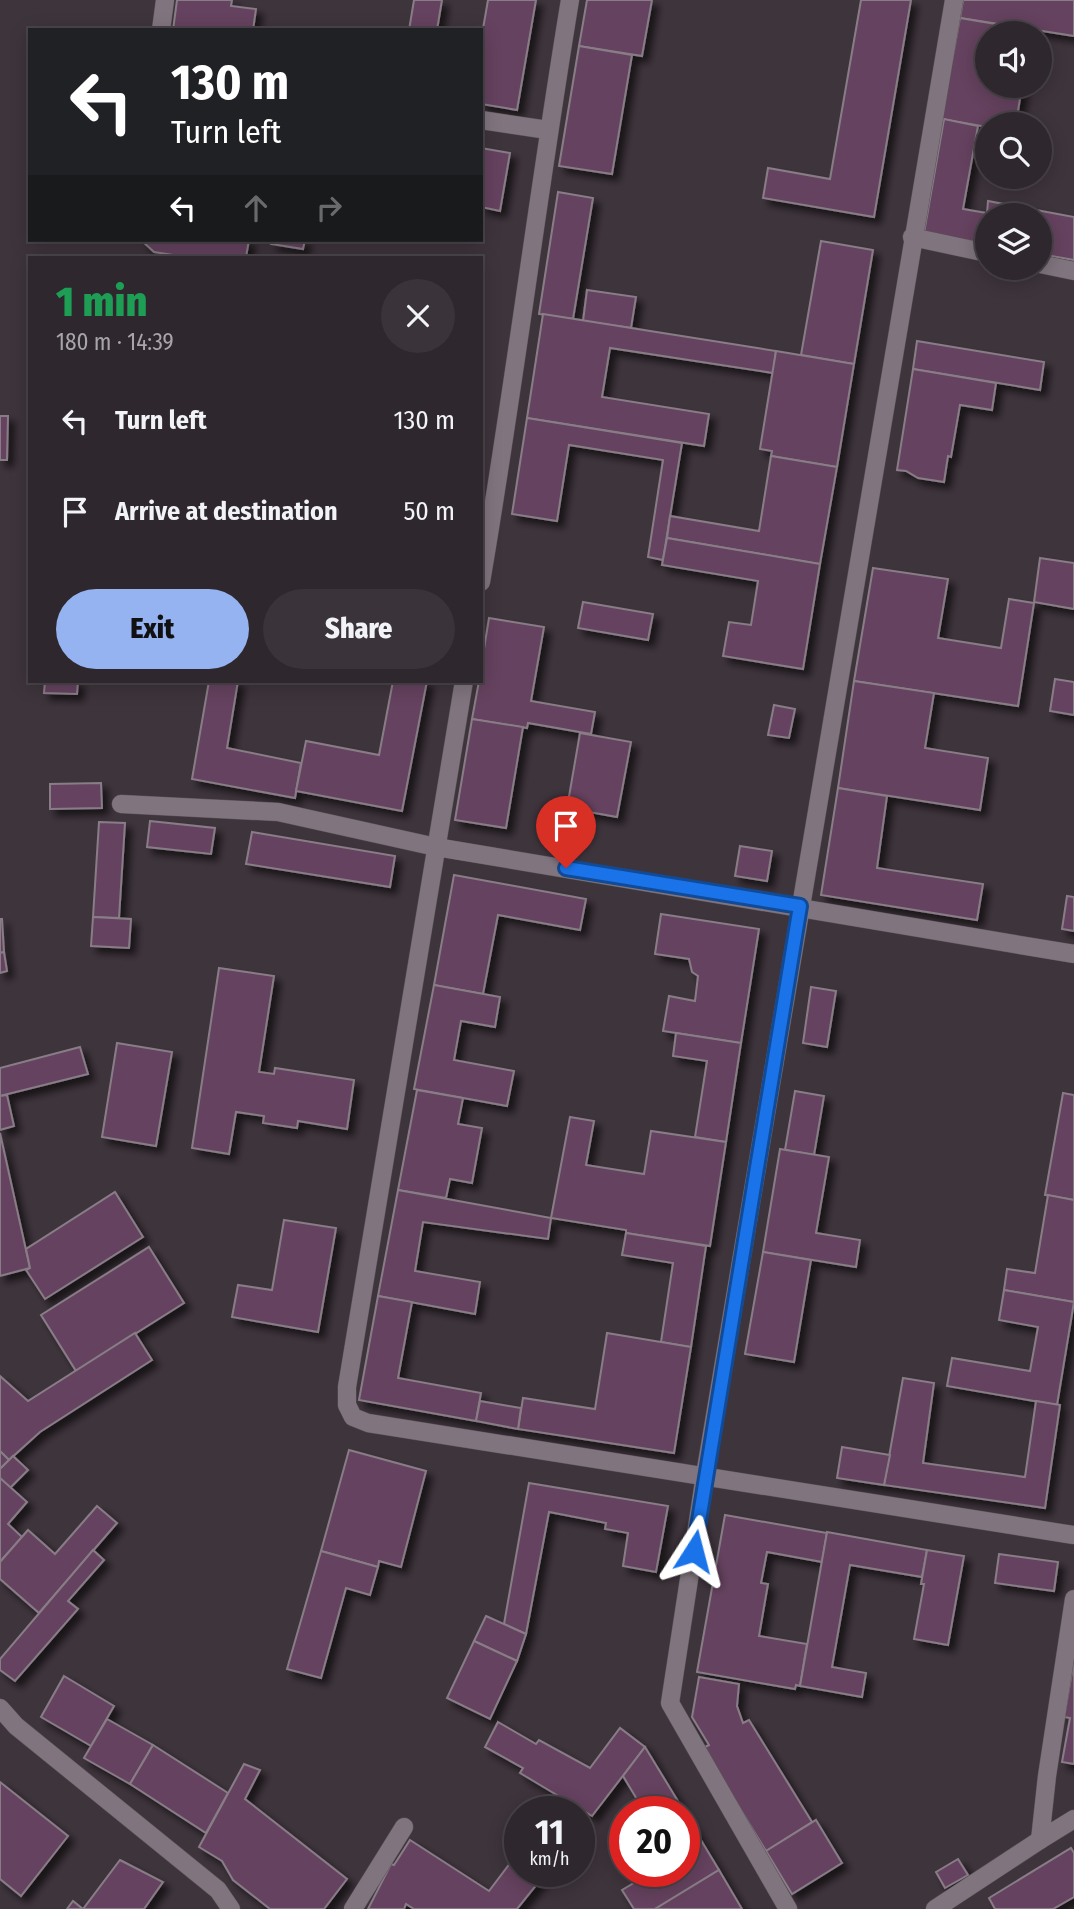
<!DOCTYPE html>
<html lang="en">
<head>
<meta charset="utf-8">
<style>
	:root { --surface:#2e272d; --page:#3a3339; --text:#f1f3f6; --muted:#a7a5aa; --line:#494449; --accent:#95b2f1 }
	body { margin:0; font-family:"Fira Sans Condensed",sans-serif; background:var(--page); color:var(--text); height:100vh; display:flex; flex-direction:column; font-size:26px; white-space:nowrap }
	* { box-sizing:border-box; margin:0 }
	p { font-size:23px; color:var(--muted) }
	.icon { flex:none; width:38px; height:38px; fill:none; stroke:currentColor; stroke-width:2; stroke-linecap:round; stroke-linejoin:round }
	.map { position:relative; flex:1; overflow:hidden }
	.drawer { position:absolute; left:28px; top:256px; width:455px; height:427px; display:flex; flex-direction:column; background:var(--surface); border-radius:0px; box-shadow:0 4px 18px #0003,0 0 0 2px var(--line) }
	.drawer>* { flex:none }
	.hud { position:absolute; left:28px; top:28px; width:455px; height:214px; border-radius:0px; box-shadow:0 4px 18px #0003,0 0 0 2px var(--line); background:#202124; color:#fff; overflow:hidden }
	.buttons { position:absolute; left:975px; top:21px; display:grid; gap:14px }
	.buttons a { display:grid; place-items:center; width:77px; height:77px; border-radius:50%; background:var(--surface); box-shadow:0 4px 18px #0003,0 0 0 2px var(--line); font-size:35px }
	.speed { position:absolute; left:504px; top:1796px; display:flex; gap:14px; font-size:35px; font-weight:700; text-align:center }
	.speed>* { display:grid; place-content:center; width:91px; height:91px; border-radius:50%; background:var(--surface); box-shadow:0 4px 18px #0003,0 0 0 2px var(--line); line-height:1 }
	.speed small { font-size:18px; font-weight:400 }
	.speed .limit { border:10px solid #d22; background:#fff; color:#111 }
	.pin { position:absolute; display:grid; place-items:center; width:60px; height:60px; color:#fff; margin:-72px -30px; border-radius:50% 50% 50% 0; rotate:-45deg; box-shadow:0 0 7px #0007 }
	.pin .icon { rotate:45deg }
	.me { position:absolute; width:77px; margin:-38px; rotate:9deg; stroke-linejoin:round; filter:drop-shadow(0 0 5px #0008) }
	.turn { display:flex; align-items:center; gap:24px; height:147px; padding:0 28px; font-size:32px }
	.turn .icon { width:91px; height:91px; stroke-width:2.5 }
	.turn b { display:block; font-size:49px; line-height:60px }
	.lanes { display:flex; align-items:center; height:66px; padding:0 28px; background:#0003; justify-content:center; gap:35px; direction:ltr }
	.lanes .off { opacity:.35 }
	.round { display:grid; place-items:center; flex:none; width:74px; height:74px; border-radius:37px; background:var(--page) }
	.head { display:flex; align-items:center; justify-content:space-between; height:119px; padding:0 28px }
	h1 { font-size:42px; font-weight:800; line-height:52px; color:#1e9e55 }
	.cta { display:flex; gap:14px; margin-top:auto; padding:14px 28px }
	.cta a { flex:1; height:80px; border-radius:42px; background:var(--accent); color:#111; font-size:28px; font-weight:800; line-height:80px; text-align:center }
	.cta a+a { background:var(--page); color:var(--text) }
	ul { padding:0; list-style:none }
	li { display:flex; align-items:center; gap:21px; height:91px; padding:0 28px }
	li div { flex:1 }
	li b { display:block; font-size:26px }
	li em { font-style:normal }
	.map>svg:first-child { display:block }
	.building { fill:#65435f; stroke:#887d86; stroke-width:2; filter:url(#shadow) }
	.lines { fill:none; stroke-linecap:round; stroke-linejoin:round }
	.minor-casing { stroke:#5a5359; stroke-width:19 }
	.minor { stroke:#80757e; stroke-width:18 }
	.route-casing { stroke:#114b97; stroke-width:18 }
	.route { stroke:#1a73e8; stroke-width:12 }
</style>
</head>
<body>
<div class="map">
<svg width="1074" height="1909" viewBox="0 0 1074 1909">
	<defs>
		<filter id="shadow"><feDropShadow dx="6" dy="6" stdDeviation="3.5" flood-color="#0009"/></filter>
	</defs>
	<rect width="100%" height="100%" fill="#3e343c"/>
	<g class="building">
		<polygon points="177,0 232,0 231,6 256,9 253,30 173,30"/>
		<polygon points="414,0 442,0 437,30 409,30"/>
		<polygon points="488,0 536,0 517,110 481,104 481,40"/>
		<polygon points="587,0 652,0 642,56 579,46"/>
		<polygon points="861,0 911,0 874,217 763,198 768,168 830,179"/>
		<polygon points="963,0 1074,0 1074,36 960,18"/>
		<polygon points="960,18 1032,30 1032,33 987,33 987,86 1022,86 1016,124 987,124 987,127 941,119"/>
		<polygon points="579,46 632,55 612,174 559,166"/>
		<polygon points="944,119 978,126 963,209 987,213 988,201 1074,217 1074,260 1040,254 1040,215 987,215 987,244 924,233"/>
		<polygon points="481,148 510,153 500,211 481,207"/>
		<polygon points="558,192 593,198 573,319 539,314"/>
		<polygon points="141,240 249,240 246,257 186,257 154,252"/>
		<polygon points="272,240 305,240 303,249 271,244"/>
		<polygon points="821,241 873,250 854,364 801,355"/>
		<polygon points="587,290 636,297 631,328 583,321"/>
		<polygon points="543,314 776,351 773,373 610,348 602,397 709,414 704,446 527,418"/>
		<polygon points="917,341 1044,362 1040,390 913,369"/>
		<polygon points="776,351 854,364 837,467 771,456 772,451 760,449"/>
		<polygon points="913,369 996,383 992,410 960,405 951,457 948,456 944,482 918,478 906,471 897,470"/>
		<polygon points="0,416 8,416 7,460 0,460"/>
		<polygon points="527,418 682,443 663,560 648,557 663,460 569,445 557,521 512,514"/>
		<polygon points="771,456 837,467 820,564 667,538 670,516 759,531"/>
		<polygon points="667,538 820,564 803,669 723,656 729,622 751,625 758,581 662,565"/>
		<polygon points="1040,558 1074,563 1074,609 1034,602"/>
		<polygon points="873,568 948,579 938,638 1001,648 1009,599 1034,603 1018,706 854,681"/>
		<polygon points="583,602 653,614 648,640 578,628"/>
		<polygon points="489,618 544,627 531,701 595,712 591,734 528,723 527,728 472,719 479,681 481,681 481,667"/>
		<polygon points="1055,679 1074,682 1074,715 1050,711"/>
		<polygon points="45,681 78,681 77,694 44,693"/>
		<polygon points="209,681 238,681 227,748 301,763 295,798 192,779"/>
		<polygon points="393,681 427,681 402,811 296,791 306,741 379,755"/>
		<polygon points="854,681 934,693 925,748 988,758 980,810 838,788"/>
		<polygon points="774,705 795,709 789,738 768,735"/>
		<polygon points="472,719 523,727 506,828 455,820"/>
		<polygon points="580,733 631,742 617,817 567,808"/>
		<polygon points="101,783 102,808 50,809 50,784"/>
		<polygon points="838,788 887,796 877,868 983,884 977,920 821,895"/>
		<polygon points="150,821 215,828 211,854 147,847"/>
		<polygon points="99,822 125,823 119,918 93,917"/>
		<polygon points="252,832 395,856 390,887 246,864"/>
		<polygon points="740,846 772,851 767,881 735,876"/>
		<polygon points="454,875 586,899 580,930 498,915 483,994 434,985"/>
		<polygon points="1067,896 1074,897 1074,931 1062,929"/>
		<polygon points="661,914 759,929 741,1043 663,1031 669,996 695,1001 698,976 692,972 689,959 655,954"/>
		<polygon points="93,917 131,919 129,948 91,946"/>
		<polygon points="0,919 2,919 4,952 0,953"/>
		<polygon points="4,952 7,971 0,973 0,953"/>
		<polygon points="219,968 274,976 259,1072 274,1074 275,1068 354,1080 347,1129 298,1121 297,1128 263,1123 264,1116 236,1112 229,1154 192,1148"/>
		<polygon points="434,985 500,997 495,1027 461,1021 454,1060 514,1071 507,1106 414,1089"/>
		<polygon points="811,987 836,991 827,1047 803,1043"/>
		<polygon points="676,1033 741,1043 726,1142 695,1137 707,1061 673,1056"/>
		<polygon points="117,1043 172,1052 156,1146 102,1137"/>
		<polygon points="80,1047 88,1074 0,1096 0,1068"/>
		<polygon points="417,1090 463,1098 458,1124 482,1128 472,1183 450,1179 446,1198 398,1190"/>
		<polygon points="795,1091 824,1096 814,1155 785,1150"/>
		<polygon points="1063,1093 1074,1095 1074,1200 1045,1195"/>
		<polygon points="7,1095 14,1126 0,1130 0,1096"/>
		<polygon points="570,1117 594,1121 586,1165 644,1174 651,1131 726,1142 710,1246 626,1233 626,1230 551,1218"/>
		<polygon points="0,1133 30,1268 0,1276"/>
		<polygon points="780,1149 829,1157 816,1233 860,1240 856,1267 763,1252"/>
		<polygon points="398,1190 551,1218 548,1239 423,1222 415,1271 480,1282 475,1314 378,1296"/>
		<polygon points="115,1192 143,1237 45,1299 26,1270 30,1268 26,1249"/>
		<polygon points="1048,1195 1074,1200 1074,1302 1004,1290 1007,1269 1035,1273"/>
		<polygon points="284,1220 336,1228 318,1332 232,1317 238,1285 272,1290"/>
		<polygon points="626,1233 706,1246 691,1347 661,1342 673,1263 622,1255"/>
		<polygon points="149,1247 184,1303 76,1371 41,1315"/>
		<polygon points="763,1252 811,1260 794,1362 745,1354"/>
		<polygon points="1004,1290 1074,1302 1057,1405 947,1386 952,1358 1030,1371 1038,1327 999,1320"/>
		<polygon points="378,1296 412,1302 398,1378 481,1393 476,1421 359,1400"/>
		<polygon points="135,1333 152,1360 40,1432 9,1460 0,1451 0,1376 28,1401"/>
		<polygon points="607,1333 691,1347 674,1453 518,1429 523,1398 595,1409"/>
		<polygon points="903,1378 934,1383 923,1463 1025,1477 1036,1401 1060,1405 1045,1508 884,1485"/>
		<polygon points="480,1401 521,1408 518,1429 476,1421"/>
		<polygon points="842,1447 890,1455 884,1485 837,1478"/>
		<polygon points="349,1450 426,1471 401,1567 379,1561 378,1567 321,1551"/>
		<polygon points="0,1451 9,1460 0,1469"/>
		<polygon points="13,1456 28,1470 10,1488 0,1478 0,1469"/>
		<polygon points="0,1478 27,1502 8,1524 22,1537 0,1562"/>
		<polygon points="529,1483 668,1506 656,1572 623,1566 628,1533 605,1529 606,1523 549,1512 526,1634 504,1624"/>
		<polygon points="97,1506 117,1523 39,1613 0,1579 0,1562 28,1530 55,1554"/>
		<polygon points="725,1515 827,1533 822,1562 767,1552 761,1583 768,1584 759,1636 807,1644 800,1686 796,1685 795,1689 697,1672"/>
		<polygon points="827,1532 927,1550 922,1577 850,1565 832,1667 866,1673 862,1697 800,1686"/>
		<polygon points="93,1550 104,1560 68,1601 78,1609 15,1681 0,1670 0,1659"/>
		<polygon points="927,1550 964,1556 948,1645 914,1639 924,1584 921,1584"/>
		<polygon points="321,1551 378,1567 370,1595 346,1588 321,1678 287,1669"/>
		<polygon points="999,1554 1058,1562 1054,1591 995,1583"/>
		<polygon points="486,1616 526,1634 517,1661 474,1641"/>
		<polygon points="474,1641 517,1661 490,1719 447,1698"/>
		<polygon points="1074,1661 1074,1764 1062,1762 1070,1718 1064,1717"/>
		<polygon points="64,1676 114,1706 91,1746 41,1717"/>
		<polygon points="699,1677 739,1684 737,1706 743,1723 749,1720 812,1822 766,1851 703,1748 709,1745 692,1717"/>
		<polygon points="107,1719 153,1745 130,1784 84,1758"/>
		<polygon points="498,1722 536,1744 539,1740 590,1768 620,1728 645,1747 592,1816 520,1773 523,1768 485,1747"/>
		<polygon points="153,1745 228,1793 206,1833 130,1784"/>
		<polygon points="645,1747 684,1811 644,1811 623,1776"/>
		<polygon points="244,1764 260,1770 245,1799 347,1879 324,1909 270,1909 233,1880 222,1861 199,1847"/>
		<polygon points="0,1782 68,1836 21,1896 0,1879"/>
		<polygon points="684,1812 719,1870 655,1909 634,1909 622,1890 654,1871 684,1871"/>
		<polygon points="816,1820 842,1863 792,1894 766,1851"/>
		<polygon points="410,1840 489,1891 511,1862 538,1883 517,1909 414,1909 406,1904 404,1909 368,1909 391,1864 394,1865"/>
		<polygon points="1071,1848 1074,1853 1074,1897 1053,1909 995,1909 989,1898"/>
		<polygon points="958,1859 968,1875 945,1888 936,1872"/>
		<polygon points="120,1860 163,1882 144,1909 67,1909 73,1901 83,1909"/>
		<polygon points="719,1870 742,1909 655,1909"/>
		<polygon points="523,1871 547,1871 538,1883"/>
	</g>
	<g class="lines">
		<g class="minor-casing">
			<g id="minor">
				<polyline points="161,30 165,0"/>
				<polyline points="481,120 548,130"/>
				<polyline points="912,237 987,253"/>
				<polyline points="1040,264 1074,271"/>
				<path d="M481,582C514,388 538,193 570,0"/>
				<polyline points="464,681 347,1387 347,1405 353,1417 368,1423 1074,1535"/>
				<polyline points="121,804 278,812 436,847 1074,954"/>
				<polyline points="1074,1599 1047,1776 1040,1840 1074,1819"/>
				<polyline points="0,1708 16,1726 218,1890 231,1909"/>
				<polyline points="353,1909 404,1827"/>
				<polyline points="788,1909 670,1703 705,1475 954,0"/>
				<polyline points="935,1909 1040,1840"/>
			</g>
		</g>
		<use href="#minor" class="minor"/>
	</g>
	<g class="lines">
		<g class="route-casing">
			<polyline id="route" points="566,868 800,906 694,1551"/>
		</g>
		<use href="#route" class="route"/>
	</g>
</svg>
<div class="buttons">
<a><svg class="icon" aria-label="sound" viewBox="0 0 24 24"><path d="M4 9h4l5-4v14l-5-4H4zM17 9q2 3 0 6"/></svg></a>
<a><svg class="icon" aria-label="search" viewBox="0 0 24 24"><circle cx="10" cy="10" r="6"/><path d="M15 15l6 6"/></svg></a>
<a><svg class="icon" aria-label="layers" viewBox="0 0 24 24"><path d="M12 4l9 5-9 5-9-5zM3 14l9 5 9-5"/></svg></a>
</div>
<div class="speed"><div>11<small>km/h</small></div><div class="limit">20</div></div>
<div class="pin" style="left:566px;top:868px;background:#d93025"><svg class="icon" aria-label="arrive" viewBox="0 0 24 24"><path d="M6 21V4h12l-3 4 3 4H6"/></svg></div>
<svg class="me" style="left:694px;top:1551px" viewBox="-20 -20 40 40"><path d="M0-17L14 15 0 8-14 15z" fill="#1a73e8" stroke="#fff" stroke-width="4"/></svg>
<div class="hud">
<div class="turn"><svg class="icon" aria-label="left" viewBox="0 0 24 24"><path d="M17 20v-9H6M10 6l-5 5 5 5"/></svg><div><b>130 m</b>Turn left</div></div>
<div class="lanes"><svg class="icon" aria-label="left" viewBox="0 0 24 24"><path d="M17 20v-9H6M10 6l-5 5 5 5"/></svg><svg class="icon off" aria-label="ahead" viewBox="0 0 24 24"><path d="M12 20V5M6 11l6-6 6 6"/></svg><svg class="icon off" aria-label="right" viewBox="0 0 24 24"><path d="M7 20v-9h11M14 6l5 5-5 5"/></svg></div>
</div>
<section class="drawer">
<div class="head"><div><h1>1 min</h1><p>180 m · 14:39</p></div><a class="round"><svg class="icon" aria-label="close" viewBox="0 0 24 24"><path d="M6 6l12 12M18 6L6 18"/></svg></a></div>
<ul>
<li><svg class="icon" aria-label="left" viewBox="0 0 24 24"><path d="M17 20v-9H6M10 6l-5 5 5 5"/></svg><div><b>Turn left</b></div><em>130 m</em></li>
<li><svg class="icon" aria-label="arrive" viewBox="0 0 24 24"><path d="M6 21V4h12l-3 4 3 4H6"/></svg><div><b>Arrive at destination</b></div><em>50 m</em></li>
</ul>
<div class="cta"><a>Exit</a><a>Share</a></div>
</section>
</div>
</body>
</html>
